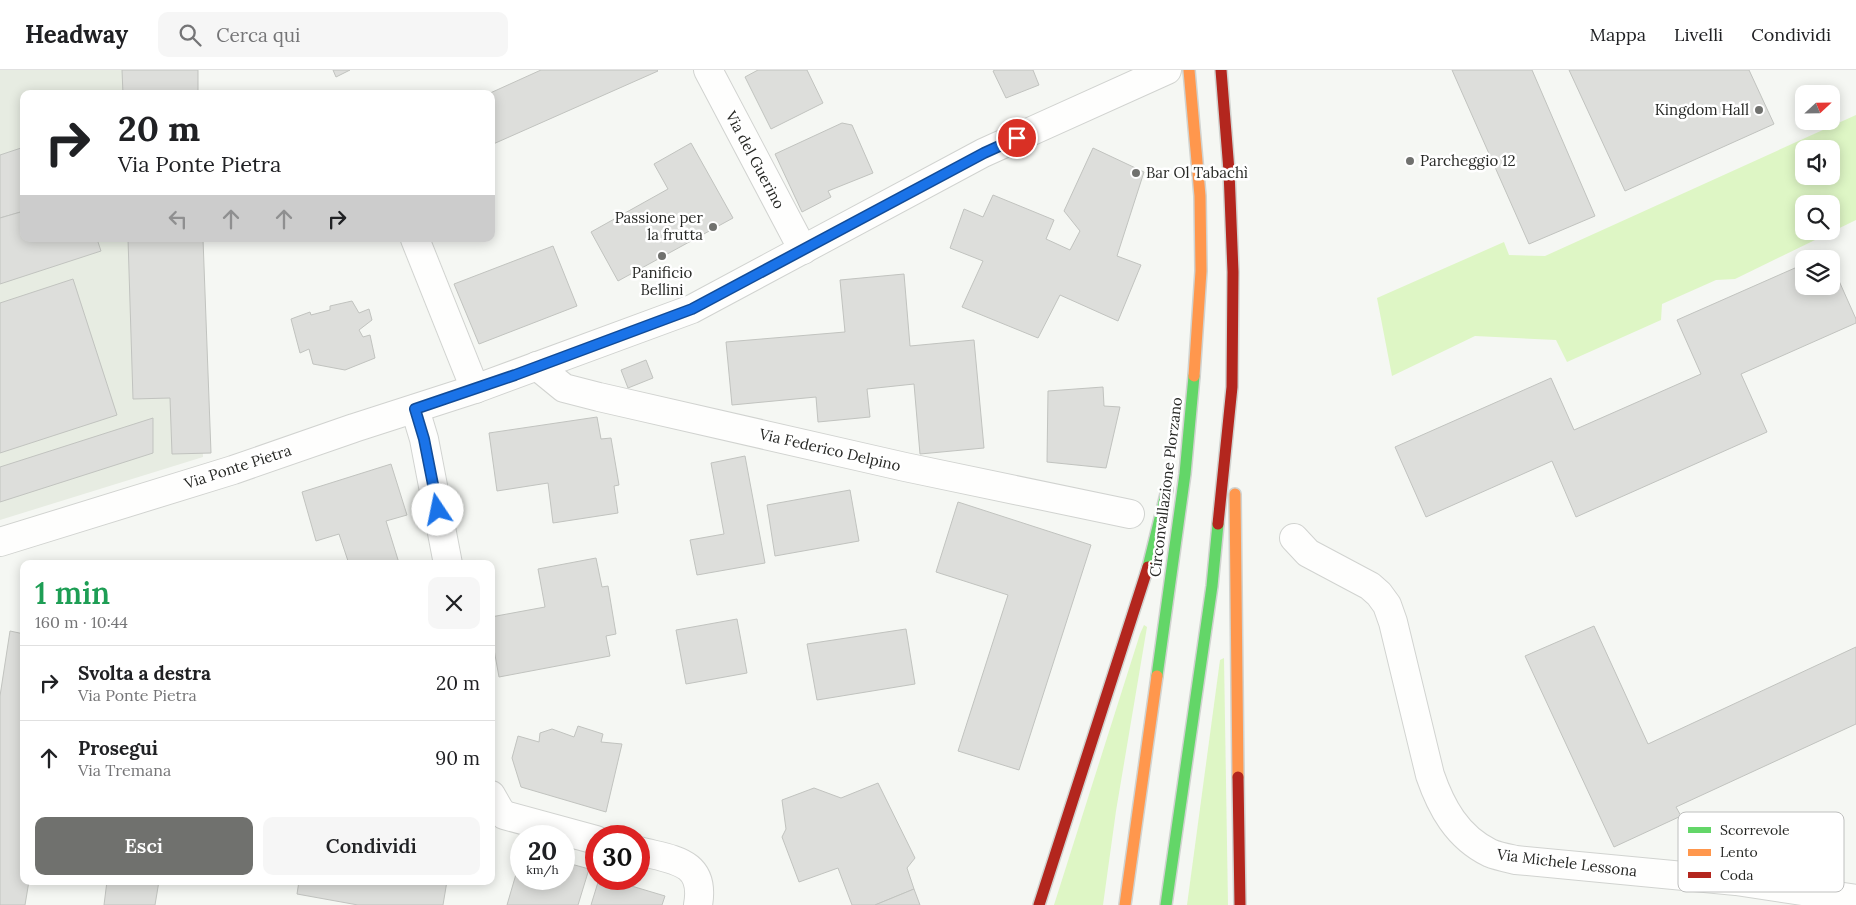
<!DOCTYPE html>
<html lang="it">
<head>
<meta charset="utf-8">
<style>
	:root { --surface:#fff; --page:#f6f6f6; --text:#202124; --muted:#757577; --line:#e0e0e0; --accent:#70716e }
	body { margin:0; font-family:Lora,serif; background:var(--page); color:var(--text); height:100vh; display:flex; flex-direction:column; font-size:19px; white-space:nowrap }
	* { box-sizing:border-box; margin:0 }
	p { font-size:16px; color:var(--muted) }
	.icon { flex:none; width:28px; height:28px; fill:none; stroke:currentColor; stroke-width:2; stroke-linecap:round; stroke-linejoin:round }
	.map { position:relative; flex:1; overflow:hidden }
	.sheet { position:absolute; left:20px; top:490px; width:475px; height:325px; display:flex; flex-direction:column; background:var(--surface); border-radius:10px; box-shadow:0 2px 12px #0003 }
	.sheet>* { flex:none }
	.top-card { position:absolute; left:20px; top:20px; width:475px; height:152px; border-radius:10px; box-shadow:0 2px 12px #0003; background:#fff; color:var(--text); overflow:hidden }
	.needle { width:32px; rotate:68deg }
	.controls { position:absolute; left:1795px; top:15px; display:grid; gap:10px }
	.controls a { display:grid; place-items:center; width:45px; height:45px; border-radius:10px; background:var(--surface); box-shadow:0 2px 12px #0003; font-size:25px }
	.speed { position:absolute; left:510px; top:755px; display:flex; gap:10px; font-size:25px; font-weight:700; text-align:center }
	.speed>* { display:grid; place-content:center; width:65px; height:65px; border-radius:50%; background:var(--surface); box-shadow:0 2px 12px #0003; line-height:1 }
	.speed small { font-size:12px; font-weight:400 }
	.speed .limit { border:8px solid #d22; background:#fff; color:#111 }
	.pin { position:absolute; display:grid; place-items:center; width:42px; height:42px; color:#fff; margin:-21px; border:2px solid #fff; border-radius:50%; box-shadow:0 1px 5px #0007 }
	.me { position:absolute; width:55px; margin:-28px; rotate:349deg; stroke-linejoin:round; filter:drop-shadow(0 0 4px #0008) }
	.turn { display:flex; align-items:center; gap:18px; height:105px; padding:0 15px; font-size:22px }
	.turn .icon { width:65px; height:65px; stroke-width:2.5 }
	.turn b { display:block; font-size:35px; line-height:42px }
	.lanes { display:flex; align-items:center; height:48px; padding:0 15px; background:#0003; justify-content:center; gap:25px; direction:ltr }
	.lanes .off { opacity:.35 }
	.round { display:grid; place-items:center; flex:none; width:52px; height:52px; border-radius:10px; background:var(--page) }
	.headline { display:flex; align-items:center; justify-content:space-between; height:85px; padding:0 15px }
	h1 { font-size:30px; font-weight:600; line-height:38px; color:#1e9e55 }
	.cta { display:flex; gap:10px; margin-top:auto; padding:10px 15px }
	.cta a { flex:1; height:58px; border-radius:10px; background:var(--accent); color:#fff; font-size:20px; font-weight:600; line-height:58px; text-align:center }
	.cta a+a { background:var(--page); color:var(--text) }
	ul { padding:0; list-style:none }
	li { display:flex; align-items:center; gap:15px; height:75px; padding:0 15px; border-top:1px solid var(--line) }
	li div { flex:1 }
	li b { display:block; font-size:19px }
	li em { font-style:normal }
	header { display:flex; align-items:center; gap:30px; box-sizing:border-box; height:70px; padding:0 25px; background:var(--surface); border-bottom:1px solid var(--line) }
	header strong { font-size:24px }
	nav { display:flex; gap:28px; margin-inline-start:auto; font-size:18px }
	.search { width:350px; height:45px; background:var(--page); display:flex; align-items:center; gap:12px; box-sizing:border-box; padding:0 18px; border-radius:10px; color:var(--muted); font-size:19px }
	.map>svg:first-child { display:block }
	.built { fill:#e7ece2 }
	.green { fill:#def6c5; fill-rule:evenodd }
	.building { fill:#dddedb; stroke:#c1c3bf }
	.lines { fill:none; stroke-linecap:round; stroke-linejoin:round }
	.street-casing { stroke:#d1d3d0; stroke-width:30 }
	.fast-casing { stroke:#d1d3d0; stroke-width:14 }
	.slow-casing { stroke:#d1d3d0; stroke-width:14 }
	.jam-casing { stroke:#d1d3d0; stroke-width:14 }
	.street { stroke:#fefefd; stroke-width:28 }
	.fast { stroke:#63d668; stroke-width:11 }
	.slow { stroke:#ff974d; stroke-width:11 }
	.jam { stroke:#b3261e; stroke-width:11 }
	.route-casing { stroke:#114b97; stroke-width:12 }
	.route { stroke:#1a73e8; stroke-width:9 }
	.poi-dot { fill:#70716e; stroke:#fff; stroke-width:2 }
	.labels { text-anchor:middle; stroke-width:5; stroke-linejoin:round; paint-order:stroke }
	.poi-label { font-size:15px; fill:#282926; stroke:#fff; text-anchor:end }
	.street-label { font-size:15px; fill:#282926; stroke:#fff }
	.key { fill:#fff; stroke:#bebfbe; stroke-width:1 }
	.key-label { font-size:14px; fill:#282926 }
</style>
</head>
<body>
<header>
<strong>Headway</strong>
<div class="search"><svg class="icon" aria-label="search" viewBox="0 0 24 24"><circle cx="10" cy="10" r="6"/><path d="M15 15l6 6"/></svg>Cerca qui</div>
<nav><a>Mappa</a><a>Livelli</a><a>Condividi</a></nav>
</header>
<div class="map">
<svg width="1856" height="835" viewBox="0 0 1856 835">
	<rect width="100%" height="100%" fill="#f5f7f3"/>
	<polygon class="built" points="0,0 196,0 197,24 24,24 24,169 199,169 203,387 0,450"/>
	<g class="green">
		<path d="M1856,45V150L1735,209L1716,210L1662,234L1661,250L1567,292L1556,270L1475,266L1392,306L1377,228L1504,172L1509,185L1545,186ZM1804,79H1831V106H1804ZM1804,134H1831V161H1804Z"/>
		<polygon points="1144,555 1147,557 1116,741 1103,835 1054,835 1140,564"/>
		<polygon points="1224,588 1228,835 1187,835 1220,590"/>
	</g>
	<g class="building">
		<polygon points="122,0 198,0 198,24 123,24"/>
		<polygon points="333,0 350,0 336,7"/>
		<polygon points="541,0 657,0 658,1 491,75 491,24 488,24"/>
		<polygon points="758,0 807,0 823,33 771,59 745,7"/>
		<polygon points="995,0 1033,0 1039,15 1006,28 993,1"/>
		<polygon points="1452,0 1532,0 1595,146 1529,174"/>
		<polygon points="1569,0 1749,0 1774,54 1625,121"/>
		<polygon points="842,53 852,55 873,103 828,121 831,127 802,142 775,84"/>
		<polygon points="691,73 733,148 618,211 591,162 668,119 654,94"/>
		<polygon points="24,77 24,141 0,148 0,85"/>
		<polygon points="1093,78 1144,102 1117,186 1141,195 1118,251 1060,225 1038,268 962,237 983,191 950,178 964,139 983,147 993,125 1054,150 1046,169 1070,180 1080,161 1064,141"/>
		<polygon points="24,141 24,169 97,169 101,181 0,214 0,148"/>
		<polygon points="128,169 203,169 211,383 172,384 170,328 133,329"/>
		<polygon points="553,176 577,236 479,274 454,214"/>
		<polygon points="1831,193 1856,249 1856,253 1741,304 1767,362 1576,447 1552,391 1426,447 1395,377 1551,308 1574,360 1701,304 1677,250 1804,194 1804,216 1831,216"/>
		<polygon points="904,204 910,276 974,270 984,378 920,384 914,314 867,319 870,347 818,352 816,327 732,335 726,272 845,262 840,210"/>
		<polygon points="73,209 117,345 0,383 0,233"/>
		<polygon points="352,231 359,243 369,239 372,250 359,260 363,267 370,265 375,288 345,300 313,294 309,279 300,283 291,249 310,242 311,245 330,240 330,236"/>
		<polygon points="646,290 653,308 628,318 621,300"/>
		<polygon points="1103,317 1104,336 1120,337 1106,398 1047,392 1048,321"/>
		<polygon points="597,347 601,369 611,368 619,415 614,416 618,443 553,453 548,413 497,421 489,363"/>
		<polygon points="153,348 153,383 0,432 0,397"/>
		<polygon points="745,386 765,493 697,505 690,470 724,464 711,393"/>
		<polygon points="391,394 407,445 386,451 399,493 349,494 339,464 316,471 302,422"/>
		<polygon points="850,420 859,471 775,486 767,435"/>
		<polygon points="958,432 1091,475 1019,700 958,681 1008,525 936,502"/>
		<polygon points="596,488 602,517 608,516 616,564 606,566 610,586 499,607 491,563 491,547 545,537 538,499"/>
		<polygon points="737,549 747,603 686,614 676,560"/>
		<polygon points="1594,556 1648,674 1856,577 1856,654 1676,737 1681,746 1614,777 1525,586"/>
		<polygon points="906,559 915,614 817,630 807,574"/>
		<polygon points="10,561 24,564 24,811 29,811 25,835 0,835 0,626"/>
		<polygon points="578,656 603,664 601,672 622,674 606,742 521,717 512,688 518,666 539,672 540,663 552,659 574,667"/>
		<polygon points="878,713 915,788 907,798 914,819 875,835 852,835 838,798 799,812 782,767 786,759 782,730 814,718 841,728"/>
		<polygon points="521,787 521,809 564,809 564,792 589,799 578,835 507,835"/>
		<polygon points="599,809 608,809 665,826 662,835 591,835"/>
		<polygon points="107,811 159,811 155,835 104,835"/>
		<polygon points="299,811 447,811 443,835 358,835 297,824"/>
		<polygon points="914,819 920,835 875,835"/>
	</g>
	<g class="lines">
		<g class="street-casing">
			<g id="street">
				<polyline points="708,0 803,180"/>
				<polyline points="415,169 475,319"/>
				<polyline points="537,296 564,318 599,327 905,397 1130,444"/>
				<polyline points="415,339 424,369 448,494"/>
				<path d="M1294,468L1308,483L1370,516L1379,524L1387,535L1393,552L1430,705C1441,737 1457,767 1490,783C1497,786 1507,788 1516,790L1736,811L1856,829"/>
				<polyline points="0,472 233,400 354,358 475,319 692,239 983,83 1167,0"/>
				<polyline points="491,725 499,739 504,745 596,770"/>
				<path d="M639,781C672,790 706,790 698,835"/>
			</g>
		</g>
		<g class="fast-casing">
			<g id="fast">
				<polyline points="1148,497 1167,420"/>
				<polyline points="1157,606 1185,404 1194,306"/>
				<polyline points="1166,835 1212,516 1218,454"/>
			</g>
		</g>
		<g class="slow-casing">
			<g id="slow">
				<polyline points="1189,0 1200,126 1201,201 1194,306"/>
				<polyline points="1235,424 1238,707"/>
				<polyline points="1125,835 1157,606"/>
			</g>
		</g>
		<g class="jam-casing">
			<g id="jam">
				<polyline points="1218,454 1232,317 1233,202 1229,101 1221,0"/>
				<polyline points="1238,707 1240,835"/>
				<polyline points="1039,835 1148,497"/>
			</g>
		</g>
		<use href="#street" class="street"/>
		<use href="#fast" class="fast"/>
		<use href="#slow" class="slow"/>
		<use href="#jam" class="jam"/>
	</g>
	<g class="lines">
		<g class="route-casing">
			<polyline id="route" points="438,440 424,369 415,339 515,305 692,239 984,83 1017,68"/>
		</g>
		<use href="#route" class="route"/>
	</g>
	<g class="poi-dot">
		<circle cx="1759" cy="40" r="5"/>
		<circle cx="1410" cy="91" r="5"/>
		<circle cx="1136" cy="103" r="5"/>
		<circle cx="713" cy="157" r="5"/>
		<circle cx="662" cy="186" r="5"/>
	</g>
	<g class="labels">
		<g class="poi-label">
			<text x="1749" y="45">Kingdom Hall</text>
			<text x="1420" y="96" text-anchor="start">Parcheggio 12</text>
			<text x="1146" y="108" text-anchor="start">Bar Ol Tabachì</text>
			<text x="703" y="153">Passione per<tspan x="703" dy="17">la frutta</tspan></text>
			<text x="662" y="208" text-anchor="middle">Panificio<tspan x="662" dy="17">Bellini</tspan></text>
		</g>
		<g class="street-label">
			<text transform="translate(755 90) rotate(62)" y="5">Via del Guerino</text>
			<text transform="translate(830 380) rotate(13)" y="5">Via Federico Delpino</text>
			<text transform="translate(238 397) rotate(-18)" y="5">Via Ponte Pietra</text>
			<text transform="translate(1166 417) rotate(-83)" y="5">Circonvallazione Plorzano</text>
			<text transform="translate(1567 793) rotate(7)" y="5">Via Michele Lessona</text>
		</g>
	</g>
	<rect x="1678" y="742" width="166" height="80" rx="8" class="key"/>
	<rect x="1688" y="757" width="23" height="6" fill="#63d668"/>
	<rect x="1688" y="779" width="23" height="7" fill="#ff974d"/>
	<rect x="1688" y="802" width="23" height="6" fill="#b3261e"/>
	<g class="key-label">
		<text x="1720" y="765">Scorrevole</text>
		<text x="1720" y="787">Lento</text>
		<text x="1720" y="810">Coda</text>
	</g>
</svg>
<div class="controls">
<a><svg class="needle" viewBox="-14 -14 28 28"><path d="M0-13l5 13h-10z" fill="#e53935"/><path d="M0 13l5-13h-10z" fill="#757577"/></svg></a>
<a><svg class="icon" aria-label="sound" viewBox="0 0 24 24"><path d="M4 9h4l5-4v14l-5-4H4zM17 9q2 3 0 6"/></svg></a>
<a><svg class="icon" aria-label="search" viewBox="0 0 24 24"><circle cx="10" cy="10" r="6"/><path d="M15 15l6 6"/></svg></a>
<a><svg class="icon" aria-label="layers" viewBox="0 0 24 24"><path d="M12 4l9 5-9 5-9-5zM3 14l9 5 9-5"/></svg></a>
</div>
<div class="speed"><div>20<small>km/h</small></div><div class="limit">30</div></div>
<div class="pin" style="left:1017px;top:68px;background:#d93025"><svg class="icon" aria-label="arrive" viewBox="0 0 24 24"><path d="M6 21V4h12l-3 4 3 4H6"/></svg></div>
<svg class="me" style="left:438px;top:440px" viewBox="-20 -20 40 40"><circle r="19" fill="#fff"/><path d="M0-13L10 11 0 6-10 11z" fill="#1a73e8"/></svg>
<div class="top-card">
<div class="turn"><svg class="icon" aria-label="right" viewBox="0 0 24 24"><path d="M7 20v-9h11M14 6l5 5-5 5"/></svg><div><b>20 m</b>Via Ponte Pietra</div></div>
<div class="lanes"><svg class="icon off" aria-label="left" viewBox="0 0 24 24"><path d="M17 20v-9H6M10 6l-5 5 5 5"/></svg><svg class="icon off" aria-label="ahead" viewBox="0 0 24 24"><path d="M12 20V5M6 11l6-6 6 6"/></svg><svg class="icon off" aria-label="ahead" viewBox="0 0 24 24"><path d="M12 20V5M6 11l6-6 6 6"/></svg><svg class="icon" aria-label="right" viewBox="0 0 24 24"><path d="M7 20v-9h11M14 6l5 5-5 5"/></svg></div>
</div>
<section class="sheet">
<div class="headline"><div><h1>1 min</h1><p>160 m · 10:44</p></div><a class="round"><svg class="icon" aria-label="close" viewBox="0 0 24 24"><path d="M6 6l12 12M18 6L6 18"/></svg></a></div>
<ul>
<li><svg class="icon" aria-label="right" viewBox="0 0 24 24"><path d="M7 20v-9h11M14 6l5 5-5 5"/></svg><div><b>Svolta a destra</b><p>Via Ponte Pietra</p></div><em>20 m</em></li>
<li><svg class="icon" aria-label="ahead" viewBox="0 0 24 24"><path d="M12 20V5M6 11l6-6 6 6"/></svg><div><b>Prosegui</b><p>Via Tremana</p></div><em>90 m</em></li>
</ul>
<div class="cta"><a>Esci</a><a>Condividi</a></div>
</section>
</div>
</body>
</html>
